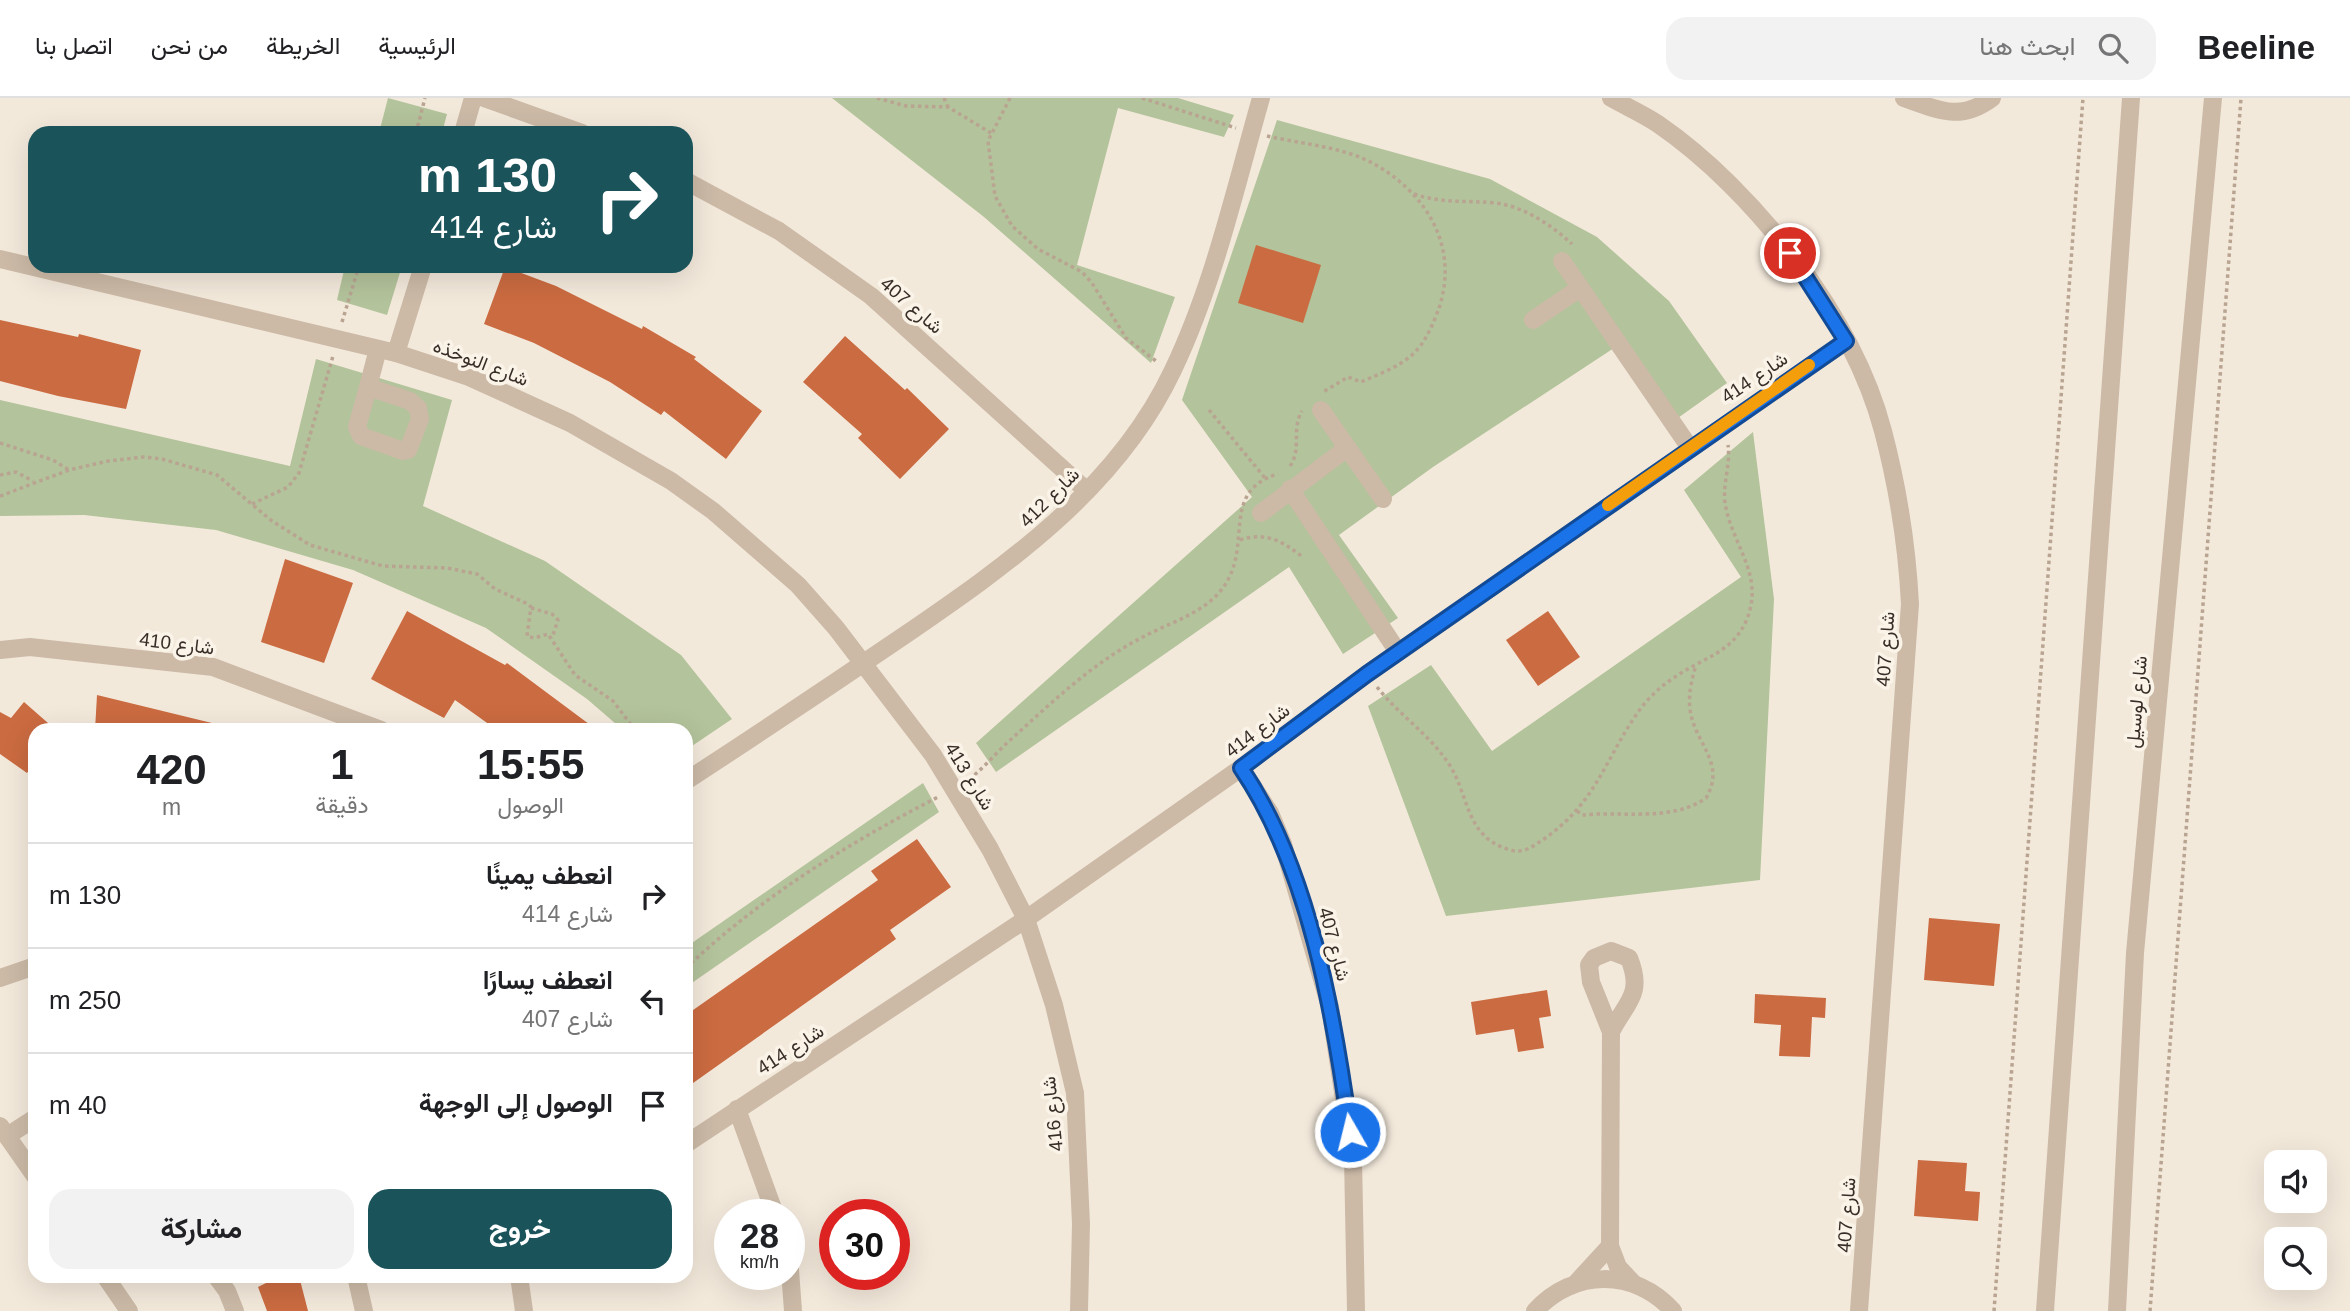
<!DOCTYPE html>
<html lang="ar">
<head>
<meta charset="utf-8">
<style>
	:root { --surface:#fff; --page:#f2f2f2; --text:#202124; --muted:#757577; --line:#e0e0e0; --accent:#1b535b }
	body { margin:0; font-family:Helvetica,Vazirmatn,sans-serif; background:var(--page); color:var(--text); direction:rtl; height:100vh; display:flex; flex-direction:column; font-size:26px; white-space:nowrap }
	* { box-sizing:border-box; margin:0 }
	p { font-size:23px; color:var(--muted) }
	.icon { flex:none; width:38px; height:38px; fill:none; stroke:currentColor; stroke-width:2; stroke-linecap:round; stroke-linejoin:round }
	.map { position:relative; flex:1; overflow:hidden; direction:ltr }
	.drawer { position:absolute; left:28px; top:625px; width:665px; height:560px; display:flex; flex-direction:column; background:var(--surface); border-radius:21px; box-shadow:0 7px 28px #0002; direction:rtl }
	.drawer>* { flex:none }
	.banner { position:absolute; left:28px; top:28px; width:665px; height:147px; border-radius:21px; box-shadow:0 7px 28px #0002; direction:rtl; background:#1b535b; color:#fff; overflow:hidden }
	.buttons { position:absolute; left:2264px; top:1052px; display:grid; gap:14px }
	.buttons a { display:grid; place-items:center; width:63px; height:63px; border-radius:14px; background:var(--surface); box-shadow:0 7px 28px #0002; font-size:35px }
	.speed { position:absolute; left:714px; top:1101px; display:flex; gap:14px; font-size:35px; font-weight:700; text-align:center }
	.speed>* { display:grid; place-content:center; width:91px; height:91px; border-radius:50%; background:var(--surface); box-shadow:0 7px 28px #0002; line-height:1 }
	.speed small { font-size:18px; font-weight:400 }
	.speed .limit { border:10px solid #d22; background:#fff; color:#111 }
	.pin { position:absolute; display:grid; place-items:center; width:60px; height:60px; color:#fff; margin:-30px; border:4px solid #fff; border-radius:50%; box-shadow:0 2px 7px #0007 }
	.me { position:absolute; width:77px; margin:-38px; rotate:352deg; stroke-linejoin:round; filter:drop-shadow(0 0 5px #0008) }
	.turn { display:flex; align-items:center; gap:24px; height:147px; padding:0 21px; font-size:32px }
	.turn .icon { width:91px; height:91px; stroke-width:2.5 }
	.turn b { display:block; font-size:49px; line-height:60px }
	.eta { display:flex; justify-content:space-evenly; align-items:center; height:119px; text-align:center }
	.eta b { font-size:42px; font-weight:700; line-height:49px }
	.button { display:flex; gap:14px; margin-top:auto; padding:14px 21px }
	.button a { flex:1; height:80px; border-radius:21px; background:var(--accent); color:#fff; font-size:28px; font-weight:700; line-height:80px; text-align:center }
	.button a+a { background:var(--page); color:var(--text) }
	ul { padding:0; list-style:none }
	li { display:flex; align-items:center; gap:21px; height:105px; padding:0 21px; border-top:2px solid var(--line) }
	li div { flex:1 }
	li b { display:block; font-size:26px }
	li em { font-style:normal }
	header { display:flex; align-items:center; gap:42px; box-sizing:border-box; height:98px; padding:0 35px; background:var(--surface); border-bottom:2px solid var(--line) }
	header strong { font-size:33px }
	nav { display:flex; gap:38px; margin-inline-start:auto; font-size:24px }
	.search { width:490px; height:63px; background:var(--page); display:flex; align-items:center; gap:18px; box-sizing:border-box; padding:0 24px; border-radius:21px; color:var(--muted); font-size:26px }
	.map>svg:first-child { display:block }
	.green { fill:#b3c39b }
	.building { fill:#cb6b41 }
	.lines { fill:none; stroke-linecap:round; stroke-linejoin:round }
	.path { stroke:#b8a491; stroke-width:3.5; stroke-dasharray:3.5 3.5; stroke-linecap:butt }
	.minor { stroke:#ccbaa7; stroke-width:18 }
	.route-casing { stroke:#114b97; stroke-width:18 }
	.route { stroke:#1a73e8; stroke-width:12 }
	.slow { stroke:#f59e0b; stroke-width:12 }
	.labels { text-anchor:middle; stroke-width:7; stroke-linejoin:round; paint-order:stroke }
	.street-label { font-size:19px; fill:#382e28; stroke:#faf3e8 }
</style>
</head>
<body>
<header>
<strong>Beeline</strong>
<div class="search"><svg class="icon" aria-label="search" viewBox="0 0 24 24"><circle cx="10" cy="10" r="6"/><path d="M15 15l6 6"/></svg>ابحث هنا</div>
<nav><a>الرئيسية</a><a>الخريطة</a><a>من نحن</a><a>اتصل بنا</a></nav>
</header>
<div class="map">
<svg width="2350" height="1213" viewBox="0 0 2350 1213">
	<rect width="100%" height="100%" fill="#f3e9db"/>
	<g class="green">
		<polygon points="388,0 447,16 442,35 379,35"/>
		<polygon points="832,0 1178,0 1234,17 1224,39 1118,10 1077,167 1175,199 1151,265 984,119"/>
		<polygon points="1277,22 1490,81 1597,139 1669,203 1727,285 1668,327 1614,250 1433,369 1339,437 1398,520 1343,556 1289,469 996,674 976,645 1252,399 1182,302"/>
		<polygon points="345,168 402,168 387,217 337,202"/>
		<polygon points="316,261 452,302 423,408 545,463 681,557 732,621 686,652 686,632 623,632 587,601 486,530 353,472 216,432 84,417 0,418 0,302 290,368"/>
		<polygon points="1753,334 1774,501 1760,782 1446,818 1368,608 1431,567 1492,653 1741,479 1684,392"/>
		<polygon points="923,685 939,714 686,889 686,849"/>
	</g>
	<g class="building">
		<polygon points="1256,147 1321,167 1303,225 1238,205"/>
		<polygon points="505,169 556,188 642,231 643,228 696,259 694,261 762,313 726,361 664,313 661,317 610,284 534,245 484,226"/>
		<polygon points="0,222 78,239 79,236 141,252 126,311 58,298 0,283"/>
		<polygon points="845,238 905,292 907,290 949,331 900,381 858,340 862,336 803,284"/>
		<polygon points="285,461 353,485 324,565 261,544"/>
		<polygon points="407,513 505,567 507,565 597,632 497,632 455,602 444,620 371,581"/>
		<polygon points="1548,513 1580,559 1538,588 1506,542"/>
		<polygon points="97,597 216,626 215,632 95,632"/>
		<polygon points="24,604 56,632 35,632 35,665 27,675 0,656 0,614 11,620"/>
		<polygon points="917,741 951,789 890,832 896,841 686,990 686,917 878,782 871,773"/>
		<polygon points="1929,820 2000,826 1994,888 1924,882"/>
		<polygon points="1547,892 1551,918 1539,920 1544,950 1518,954 1514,931 1476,937 1471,904"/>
		<polygon points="1755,896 1826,900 1825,920 1812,919 1810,959 1779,958 1781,927 1754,925"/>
		<polygon points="1918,1062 1967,1065 1965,1093 1980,1094 1978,1123 1914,1118"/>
		<polygon points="280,1178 299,1178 308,1213 267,1213 258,1189"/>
	</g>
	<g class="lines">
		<g class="path">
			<polyline points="877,0 906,8 948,9 991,35"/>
			<polyline points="944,0 948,9"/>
			<polyline points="1010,0 988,43 995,98 1012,128 1038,151 1082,174 1092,185 1126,240 1156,263"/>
			<polyline points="1142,0 1236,30"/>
			<polyline points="416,35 425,0"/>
			<path d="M1267,38C1302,46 1345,49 1376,67C1428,97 1459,150 1439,210C1433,226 1426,244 1413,256C1399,269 1379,276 1361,284L1348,279L1323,294"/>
			<path d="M1414,96C1444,106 1466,102 1496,105C1525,109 1551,127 1572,146"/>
			<polyline points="342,224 359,168"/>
			<polyline points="1209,312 1265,380"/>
			<polyline points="0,345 53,362 69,372"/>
			<path d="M1290,368C1302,352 1291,331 1302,313"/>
			<polyline points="0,377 16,374 33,383"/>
			<polyline points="0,398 69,372 108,363 144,359 162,361 217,377 272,423 310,447 383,468 447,470 477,476 495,491 528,506 531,509 527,538 534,540 548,536 575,577 613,603 635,632"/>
			<polyline points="252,406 288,389 299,375 333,258"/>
			<path d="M1240,442C1266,433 1284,444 1304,460"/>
			<polyline points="531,510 552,516 558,522 552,540"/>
			<path d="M1377,589C1399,617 1429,636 1449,666C1470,699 1465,739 1510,752C1524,756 1533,748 1544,741C1594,706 1603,667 1634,620C1645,603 1659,589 1675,579C1702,560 1733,555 1747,521C1764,478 1734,449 1726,410C1721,389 1731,368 1728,347"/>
			<path d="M969,681C983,671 995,656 1007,645C1049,607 1091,566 1141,540C1168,525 1203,516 1222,491C1255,448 1218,394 1278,376"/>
			<path d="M1577,713L1582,717C1620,713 1673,724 1706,700C1727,665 1694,645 1690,611C1688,596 1692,581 1696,567"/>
			<path d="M686,870C761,799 847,746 938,699"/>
			<polyline points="1994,1213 2083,0"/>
			<polyline points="2150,1213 2241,0"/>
		</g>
		<g class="minor">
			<polyline points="484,0 582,35"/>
			<path d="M1611,0C1627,9 1643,16 1658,26C1754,92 1853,219 1883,333C1898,390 1907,448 1910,506L1859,1213"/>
			<path d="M1904,0C1938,12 1960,24 1992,0"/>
			<polyline points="463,35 473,0"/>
			<polyline points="686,83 779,133 871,198 1087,393"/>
			<polyline points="0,161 396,255 469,279 570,325 671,383 713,413 798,487 836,530 933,657 990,751 1026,821 1054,907 1075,995 1081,1126 1079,1213"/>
			<polyline points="1562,163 1690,350"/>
			<polyline points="1533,222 1580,190"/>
			<polyline points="396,255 423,168"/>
			<polygon points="368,289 410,303 418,310 420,321 408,352 403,353 361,338 357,329"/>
			<polyline points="368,289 378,251"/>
			<polyline points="1321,312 1383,401"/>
			<polyline points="1290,391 1398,554"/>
			<polyline points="1261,415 1347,350"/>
			<polyline points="0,552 30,549 213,569 381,632"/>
			<polyline points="1241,670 1270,715 1283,746 1330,909 1353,1060 1356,1213"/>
			<path d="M686,683C758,636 830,588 902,539C1007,467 1117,391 1173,272C1214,186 1235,91 1261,0"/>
			<polyline points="0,880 35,868"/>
			<path d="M1611,934L1591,884L1589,867L1594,860L1611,853L1629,860C1644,897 1626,904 1611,934L1610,1148L1618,1169L1633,1185"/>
			<polyline points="737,1011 775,1116"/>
			<polyline points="0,1028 35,1078"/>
			<polyline points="7,1038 35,1020"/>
			<polyline points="686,1046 1026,821 1241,670 1367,576 1846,243"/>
			<polyline points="789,1158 793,1213"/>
			<polyline points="105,1178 129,1213"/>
			<polyline points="216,1178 227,1193 235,1213"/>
			<polyline points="356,1178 364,1213"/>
			<polyline points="519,1178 524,1213"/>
			<polyline points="1577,1184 1610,1148"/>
			<path d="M1535,1213C1573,1171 1635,1170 1673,1213"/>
			<polyline points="2045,1213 2131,0"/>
			<polyline points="2117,1213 2135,855 2213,0"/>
		</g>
	</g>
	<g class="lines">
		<g class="route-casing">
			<path id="route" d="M1350,1034C1334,916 1309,770 1241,670L1367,576L1846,243L1790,155"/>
		</g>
		<use href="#route" class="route"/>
		<polyline class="slow" points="1608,407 1809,267"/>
	</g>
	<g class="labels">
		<g class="street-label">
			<text transform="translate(912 207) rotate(41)" y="7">شارع 407</text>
			<text transform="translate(481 264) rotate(21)" y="7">شارع النوخذه</text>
			<text transform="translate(1754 279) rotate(-34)" y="7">شارع 414</text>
			<text transform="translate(1049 399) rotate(-45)" y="7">شارع 412</text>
			<text transform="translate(177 545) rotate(7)" y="7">شارع 410</text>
			<text transform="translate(1885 551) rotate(-86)" y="7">شارع 407</text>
			<text transform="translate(2136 604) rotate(-85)" y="7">شارع لوسيل</text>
			<text transform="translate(1257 632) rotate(-37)" y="7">شارع 414</text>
			<text transform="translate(970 678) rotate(58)" y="7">شارع 413</text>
			<text transform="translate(1335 846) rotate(75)" y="7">شارع 407</text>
			<text transform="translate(790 951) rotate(-33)" y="7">شارع 414</text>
			<text transform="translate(1052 1016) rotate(-96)" y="7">شارع 416</text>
			<text transform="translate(1846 1117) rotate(-86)" y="7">شارع 407</text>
		</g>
	</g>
</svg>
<div class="buttons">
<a><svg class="icon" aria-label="sound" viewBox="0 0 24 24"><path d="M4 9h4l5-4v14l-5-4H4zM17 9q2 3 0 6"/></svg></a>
<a><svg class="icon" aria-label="search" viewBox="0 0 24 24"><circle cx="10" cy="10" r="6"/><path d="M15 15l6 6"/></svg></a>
</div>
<div class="speed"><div>28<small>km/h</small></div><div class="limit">30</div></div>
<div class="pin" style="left:1790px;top:155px;background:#d93025"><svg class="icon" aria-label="arrive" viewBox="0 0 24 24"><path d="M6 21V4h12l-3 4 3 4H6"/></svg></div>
<svg class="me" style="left:1350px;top:1034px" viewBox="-20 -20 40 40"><circle r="17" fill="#1a73e8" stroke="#fff" stroke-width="3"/><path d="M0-11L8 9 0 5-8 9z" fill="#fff"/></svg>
<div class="banner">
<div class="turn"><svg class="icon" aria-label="right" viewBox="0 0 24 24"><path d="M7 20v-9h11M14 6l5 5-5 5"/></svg><div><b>130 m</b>شارع 414</div></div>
</div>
<section class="drawer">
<div class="eta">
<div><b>15:55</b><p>الوصول</p></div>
<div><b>1</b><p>دقيقة</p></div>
<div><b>420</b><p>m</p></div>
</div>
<ul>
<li><svg class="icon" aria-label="right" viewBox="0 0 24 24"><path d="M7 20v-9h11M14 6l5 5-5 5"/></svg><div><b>انعطف يمينًا</b><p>شارع 414</p></div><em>130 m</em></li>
<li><svg class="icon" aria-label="left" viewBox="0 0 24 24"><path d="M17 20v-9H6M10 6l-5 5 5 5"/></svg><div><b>انعطف يسارًا</b><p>شارع 407</p></div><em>250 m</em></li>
<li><svg class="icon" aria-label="arrive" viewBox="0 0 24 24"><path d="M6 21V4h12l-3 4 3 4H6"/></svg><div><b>الوصول إلى الوجهة</b></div><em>40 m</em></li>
</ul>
<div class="button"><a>خروج</a><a>مشاركة</a></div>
</section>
</div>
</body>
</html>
